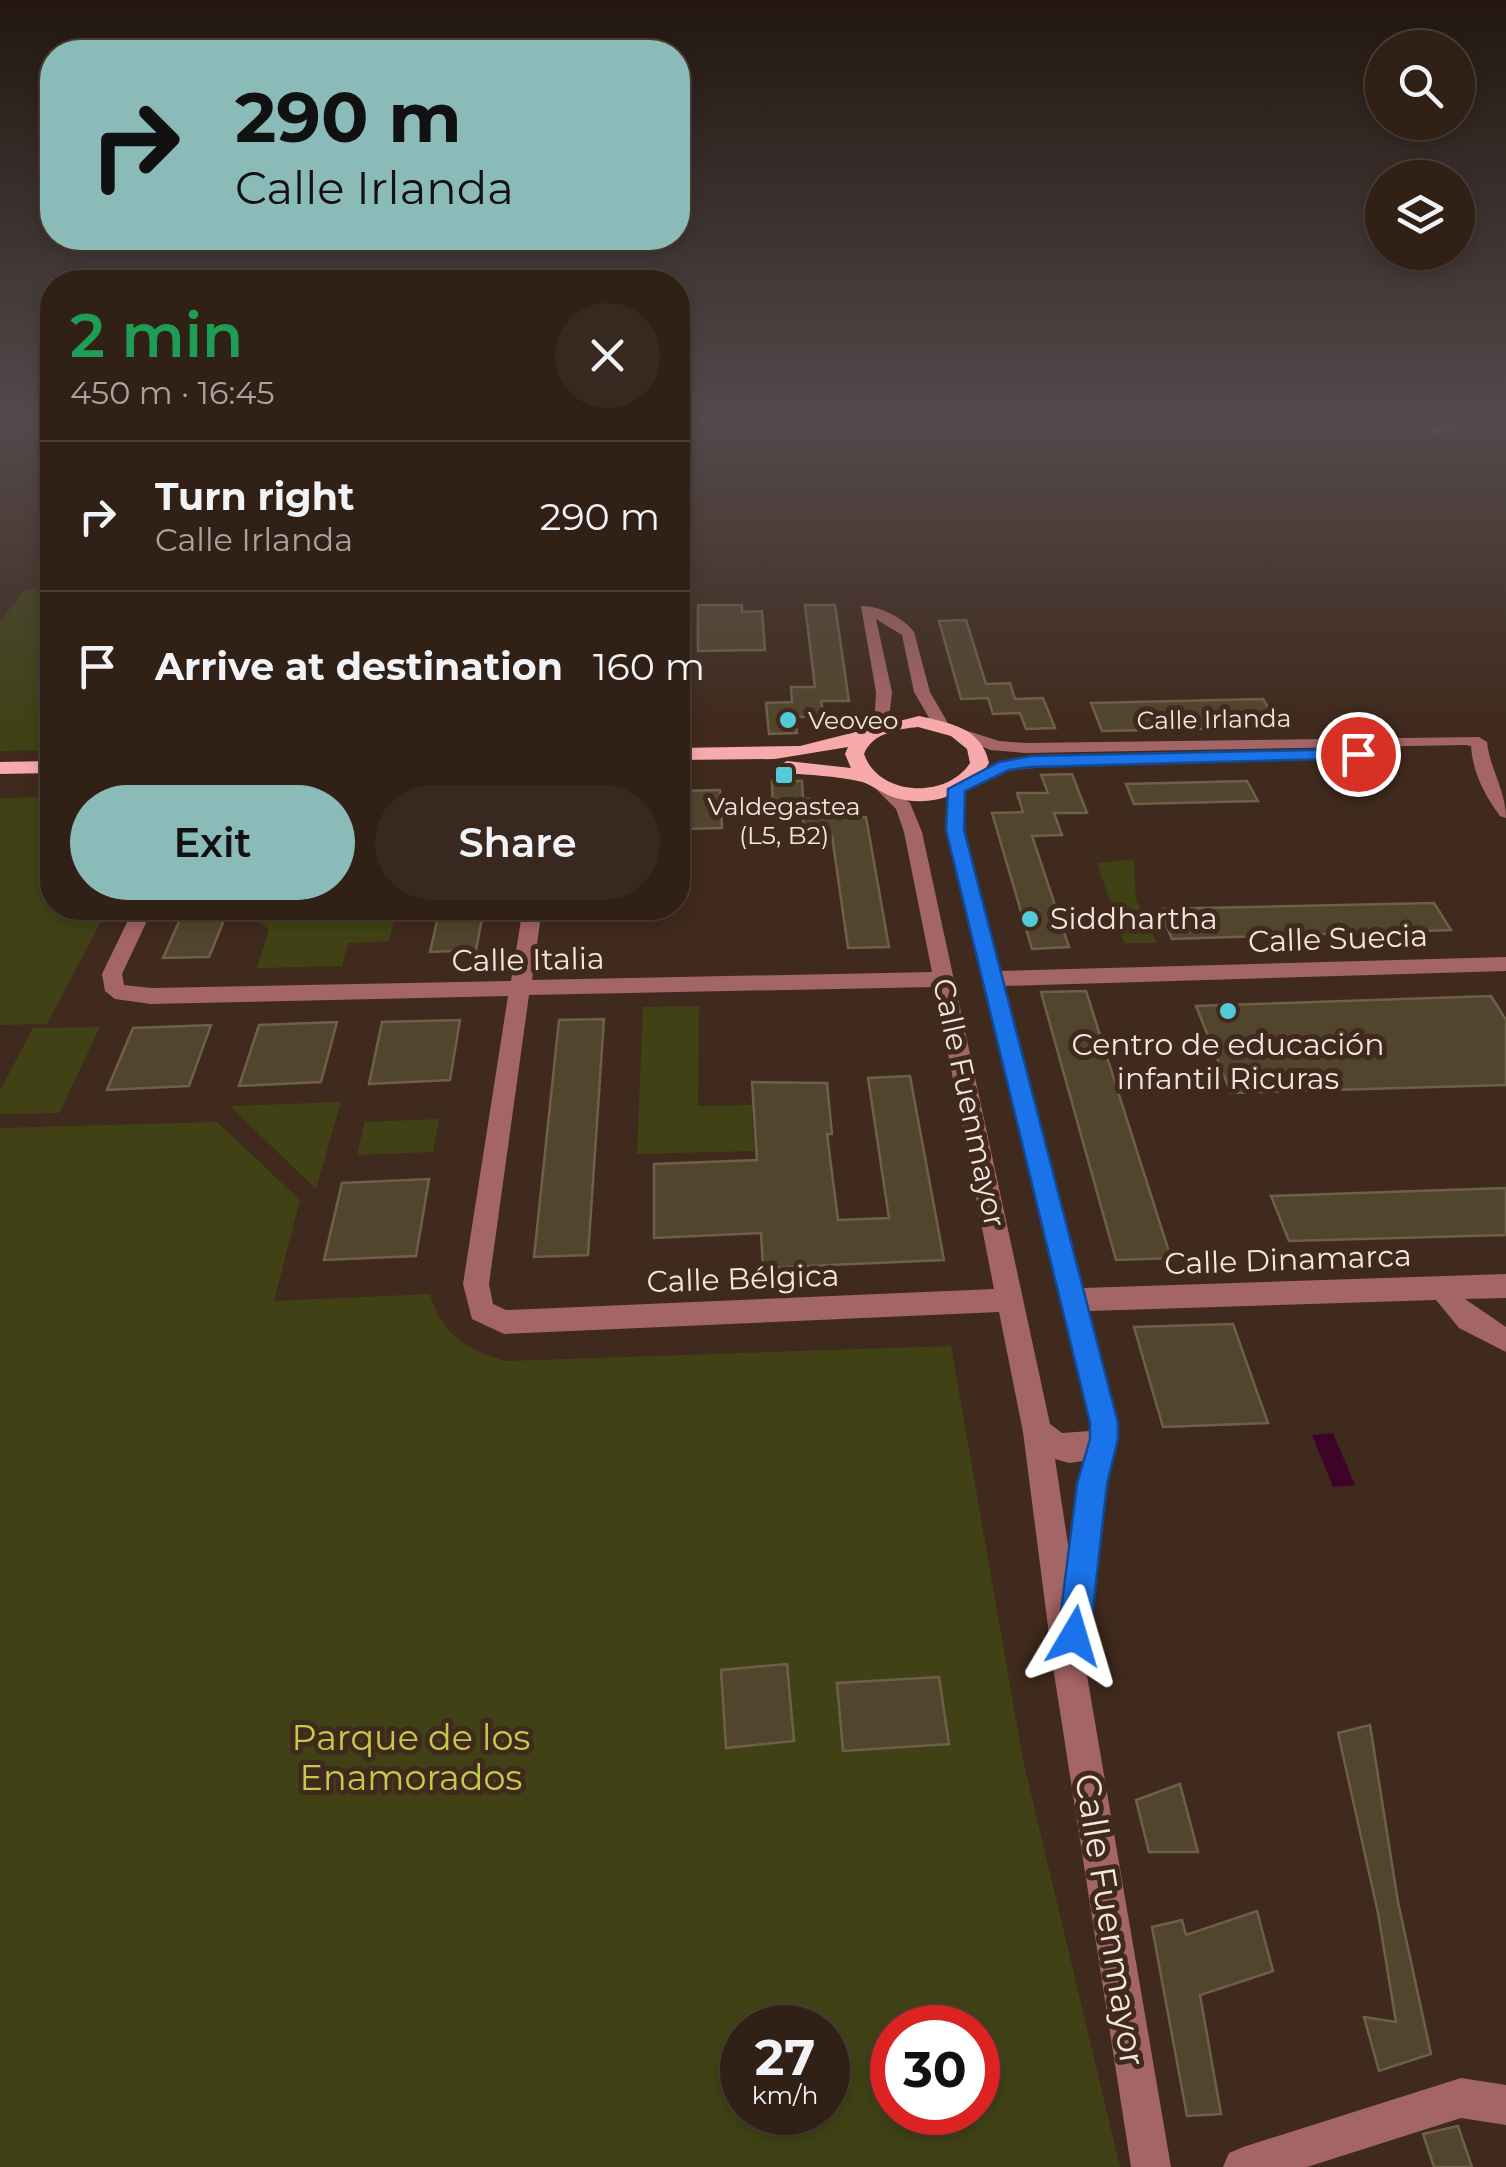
<!DOCTYPE html>
<html lang="en">
<head>
<meta charset="utf-8">
<style>
	:root { --surface:#302016; --page:#38281f; --text:#f1f3f6; --muted:#a8a3a1; --line:#4b3e35; --accent:#8bbbb9 }
	body { margin:0; font-family:Montserrat,sans-serif; background:var(--page); color:var(--text); height:100vh; display:flex; flex-direction:column; font-size:38px; white-space:nowrap }
	* { box-sizing:border-box; margin:0 }
	p { font-size:32px; color:var(--muted) }
	.icon { flex:none; width:55px; height:55px; fill:none; stroke:currentColor; stroke-width:2; stroke-linecap:round; stroke-linejoin:round }
	.map { position:relative; flex:1; overflow:hidden }
	.sheet { position:absolute; left:40px; top:270px; width:650px; height:650px; display:flex; flex-direction:column; background:var(--surface); border-radius:40px; box-shadow:0 5px 15px #0003,0 0 0 2px var(--line) }
	.sheet>* { flex:none }
	.top-card { position:absolute; left:40px; top:40px; width:650px; height:210px; border-radius:40px; box-shadow:0 5px 15px #0003,0 0 0 2px var(--line); background:#8bbbb9; color:#111; overflow:hidden }
	.fabs { position:absolute; left:1365px; top:30px; display:grid; gap:20px }
	.fabs a { display:grid; place-items:center; width:110px; height:110px; border-radius:50%; background:var(--surface); box-shadow:0 5px 15px #0003,0 0 0 2px var(--line); font-size:50px }
	.speed { position:absolute; left:720px; top:2005px; display:flex; gap:20px; font-size:50px; font-weight:700; text-align:center }
	.speed>* { display:grid; place-content:center; width:130px; height:130px; border-radius:50%; background:var(--surface); box-shadow:0 5px 15px #0003,0 0 0 2px var(--line); line-height:1 }
	.speed small { font-size:25px; font-weight:400 }
	.speed .limit { border:15px solid #d22; background:#fff; color:#111 }
	.pin { position:absolute; display:grid; place-items:center; width:85px; height:85px; color:#fff; margin:-42px; border:5px solid #fff; border-radius:50%; box-shadow:0 2px 10px #0007 }
	.me { position:absolute; width:110px; margin:-55px; rotate:7deg; stroke-linejoin:round; filter:drop-shadow(0 0 8px #0008) }
	.turn { display:flex; align-items:center; gap:35px; height:210px; padding:0 30px; font-size:45px }
	.turn .icon { width:130px; height:130px; stroke-width:2.5 }
	.turn b { display:block; font-size:70px; line-height:85px }
	.round { display:grid; place-items:center; flex:none; width:105px; height:105px; border-radius:52px; background:var(--page) }
	.head { display:flex; align-items:center; justify-content:space-between; height:170px; padding:0 30px }
	h1 { font-size:60px; font-weight:600; line-height:75px; color:#1e9e55 }
	.button { display:flex; gap:20px; margin-top:auto; padding:20px 30px }
	.button a { flex:1; height:115px; border-radius:60px; background:var(--accent); color:#111; font-size:40px; font-weight:600; line-height:115px; text-align:center }
	.button a+a { background:var(--page); color:var(--text) }
	ul { padding:0; list-style:none }
	li { display:flex; align-items:center; gap:30px; height:150px; padding:0 30px; border-top:2px solid var(--line) }
	li div { flex:1 }
	li b { display:block; font-size:38px }
	li em { font-style:normal }
	.map>svg:first-child { display:block }
	.green { fill:#404216; fill-rule:evenodd }
	.water { fill:#3e0328 }
	.building { fill:#52452e; stroke:#6e6048; stroke-width:2.5 }
	.lines { fill:none; stroke-linecap:round; stroke-linejoin:round }
	.minor { fill:#a46566; fill-rule:evenodd }
	.major { fill:#f8aaab; fill-rule:evenodd }
	.route { fill:#1a73e8; stroke:#114b97; stroke-width:2.5 }
	.poi-dot { fill:#52cbd8; stroke:#402a1d; stroke-width:4 }
	.labels { text-anchor:middle; stroke-width:10; stroke-linejoin:round; paint-order:stroke }
	.far-street-label { font-size:25px; fill:#f4e5dd; stroke:#402a1d }
	.far-poi-label { font-size:25px; fill:#f4e5dd; stroke:#402a1d; text-anchor:start }
	.poi-label { font-size:30px; fill:#f4e5dd; stroke:#402a1d; text-anchor:start }
	.street-label { font-size:30px; fill:#f4e5dd; stroke:#402a1d }
	.near-park-label { font-size:35px; fill:#c4ca47; stroke:#402a1d }
	.near-street-label { font-size:35px; fill:#f4e5dd; stroke:#402a1d }
</style>
</head>
<body>
<div class="map">
<svg width="1506" height="2167" viewBox="0 0 1506 2167">
	<rect width="100%" height="100%" fill="#402a1d"/>
	<g class="green">
		<polygon points="26,589 52,589 52,750 0,751 0,621"/>
		<polygon points="52,797 52,908 108,908 47,1024 0,1025 0,798"/>
		<polygon points="1134,859 1136,900 1157,943 1124,943 1097,863"/>
		<polygon points="249,908 397,908 389,941 348,943 342,966 257,968 269,930 263,924 245,918"/>
		<polygon points="699,1006 698,1106 752,1105 754,1151 637,1154 643,1007"/>
		<polygon points="100,1027 59,1113 0,1114 0,1091 33,1028"/>
		<polygon points="341,1102 316,1189 230,1106"/>
		<polygon points="439,1119 433,1152 357,1155 365,1122"/>
		<path d="M217,1122L300,1200L274,1301L430,1294C442,1335 466,1349 505,1361L951,1346L1023,1760L1120,2167H0V1128ZM742,2028H828V2112H742ZM892,2028H978V2112H892Z"/>
	</g>
	<polygon class="water" points="1333,1433 1355,1485 1333,1487 1312,1435"/>
	<g class="building">
		<polygon points="698,605 742,605 742,612 762,611 765,650 698,651"/>
		<polygon points="805,605 835,605 849,701 821,701 824,717 795,717 797,733 769,734 766,703 792,702 791,687 815,687"/>
		<polygon points="966,620 986,684 1010,683 1015,699 1043,698 1055,728 1026,729 1020,713 993,714 988,698 961,699 939,621"/>
		<polygon points="1263,699 1280,727 1102,731 1091,703"/>
		<polygon points="1072,774 1087,813 1054,813 1062,835 1032,836 1069,947 1032,949 992,813 1023,812 1017,793 1048,793 1041,775"/>
		<polygon points="772,781 802,781 803,799 833,799 835,817 866,817 889,947 848,948 832,836 804,837 803,817 773,817"/>
		<polygon points="1247,781 1258,801 1134,804 1126,784"/>
		<polygon points="720,790 722,828 678,829 678,791"/>
		<polygon points="1434,903 1451,930 1172,939 1159,909"/>
		<polygon points="185,908 229,908 209,957 163,958"/>
		<polygon points="440,908 484,908 476,950 430,952"/>
		<polygon points="1086,991 1171,1258 1116,1260 1041,992"/>
		<polygon points="1491,996 1506,1020 1506,1085 1231,1093 1196,1006"/>
		<polygon points="604,1019 588,1255 534,1257 559,1020"/>
		<polygon points="460,1020 450,1080 369,1084 382,1022"/>
		<polygon points="337,1022 321,1082 239,1086 259,1025"/>
		<polygon points="211,1025 189,1086 107,1090 133,1028"/>
		<polygon points="910,1076 944,1260 763,1268 761,1233 654,1238 654,1164 757,1160 752,1082 827,1083 832,1134 827,1134 838,1220 889,1218 868,1078"/>
		<polygon points="429,1179 416,1256 324,1260 342,1183"/>
		<polygon points="1506,1188 1506,1235 1289,1241 1271,1196"/>
		<polygon points="1233,1324 1268,1423 1163,1427 1134,1327"/>
		<polygon points="787,1664 794,1741 726,1748 721,1670"/>
		<polygon points="939,1677 949,1744 843,1751 837,1683"/>
		<polygon points="1370,1725 1398,1902 1431,2054 1379,2071 1364,2017 1396,2022 1378,1913 1338,1733"/>
		<polygon points="1180,1784 1198,1852 1149,1852 1136,1800"/>
		<polygon points="1257,1911 1273,1971 1200,1995 1221,2114 1187,2116 1152,1927 1182,1920 1186,1935"/>
		<polygon points="1458,2126 1472,2167 1434,2167 1423,2134"/>
	</g>
	<g class="lines">
		<g class="minor">
			<polygon points="1454,420 1467,420 1455,430 1434,434 1428,431"/>
			<path d="M861,606C878,605 904,618 914,632L930,692L949,725L999,741L1026,743L1479,737L1487,742C1490,769 1506,791 1506,818L1500,816C1484,794 1473,773 1471,746L1466,745L1026,753L990,750L945,729L935,728L914,692L902,635L876,619L892,692L888,727L874,730L876,692Z"/>
			<polygon points="1051,756 1060,761 1057,765 1008,771 972,784 963,779 999,762"/>
			<path d="M880,779L910,803L922,832L1050,1424L1062,1433L1090,1431V1423L946,830L951,785H963L966,789L964,830L1001,971L1506,957V971L1005,986L1083,1288L1506,1274V1298L1465,1299L1506,1327V1352L1459,1328L1436,1300L1089,1311L1118,1423V1439L1107,1484L1089,1640L1083,1652L1171,2167H1131L1054,1673L1023,1432L999,1312L504,1334L472,1319L463,1284L508,996L151,1004L115,999L105,991L102,974L134,908H153L122,974L124,985L151,988L511,981L523,908H542L532,980L932,972L904,832L896,809L871,784ZM935,987L994,1289L506,1310L493,1304L489,1284L529,995ZM1055,1459L1069,1463L1084,1461L1069,1551Z"/>
			<polygon points="1461,2078 1506,2085 1506,2125 1461,2118 1307,2167 1223,2167 1229,2153 1243,2147"/>
		</g>
		<g class="major">
			<path d="M919,716C950,723 982,728 989,763C969,795 930,809 893,797C881,793 870,783 858,781C835,776 810,775 787,773L777,767L787,761L851,768L845,754L848,747L775,759L678,760V748L800,746ZM918,727L951,736L967,749L970,763C947,799 879,797 864,754C872,733 898,729 918,727Z"/>
			<polygon points="52,761 52,773 0,774 0,762"/>
		</g>
	</g>
	<linearGradient id="sky" x2="0" y2="1"><stop stop-color="#231710"/><stop offset="0.58" stop-color="#534a4c"/><stop offset="1" stop-color="#534a4c" stop-opacity="0"/></linearGradient>
	<rect width="1506" height="724" fill="url(#sky)"/>
	<polygon class="route" points="1358,749 1364,750 1364,758 1031,767 1009,770 965,791 964,830 1118,1423 1118,1439 1107,1484 1090,1636 1085,1647 1074,1652 1063,1647 1058,1636 1077,1484 1090,1439 1090,1423 946,830 948,789 999,762 1031,756"/>
	<g class="poi-dot">
		<circle cx="788" cy="720" r="10"/>
		<rect x="774" y="765" width="20" height="20" rx="5"/>
		<circle cx="1030" cy="919" r="10"/>
		<circle cx="1228" cy="1011" r="10"/>
	</g>
	<g class="labels">
		<g class="far-street-label">
			<text transform="translate(1214 719) rotate(-1)" y="9">Calle Irlanda</text>
		</g>
		<g class="far-poi-label">
			<text x="808" y="729">Veoveo</text>
			<text x="784" y="815" text-anchor="middle">Valdegastea<tspan x="784" dy="29">(L5, B2)</tspan></text>
		</g>
		<g class="poi-label">
			<text x="1050" y="929">Siddhartha</text>
			<text x="1228" y="1055" text-anchor="middle">Centro de educación<tspan x="1228" dy="34">infantil Ricuras</tspan></text>
		</g>
		<g class="street-label">
			<text transform="translate(1338 939) rotate(-2)" y="10">Calle Suecia</text>
			<text transform="translate(528 960) rotate(-1)" y="10">Calle Italia</text>
			<text transform="translate(969 1103) rotate(78)" y="10">Calle Fuenmayor</text>
			<text transform="translate(1288 1260) rotate(-2)" y="10">Calle Dinamarca</text>
			<text transform="translate(743 1279) rotate(-2)" y="10">Calle Bélgica</text>
		</g>
		<g class="near-park-label">
			<text x="411" y="1750">Parque de los<tspan x="411" dy="40">Enamorados</tspan></text>
		</g>
		<g class="near-street-label">
			<text transform="translate(1110 1920) rotate(81)" y="12">Calle Fuenmayor</text>
		</g>
	</g>
</svg>
<div class="fabs">
<a><svg class="icon" aria-label="search" viewBox="0 0 24 24"><circle cx="10" cy="10" r="6"/><path d="M15 15l6 6"/></svg></a>
<a><svg class="icon" aria-label="layers" viewBox="0 0 24 24"><path d="M12 4l9 5-9 5-9-5zM3 14l9 5 9-5"/></svg></a>
</div>
<div class="speed"><div>27<small>km/h</small></div><div class="limit">30</div></div>
<div class="pin" style="left:1358px;top:754px;background:#d93025"><svg class="icon" aria-label="arrive" viewBox="0 0 24 24"><path d="M6 21V4h12l-3 4 3 4H6"/></svg></div>
<svg class="me" style="left:1074px;top:1636px" viewBox="-20 -20 40 40"><path d="M0-17L14 15 0 8-14 15z" fill="#1a73e8" stroke="#fff" stroke-width="4"/></svg>
<div class="top-card">
<div class="turn"><svg class="icon" aria-label="right" viewBox="0 0 24 24"><path d="M7 20v-9h11M14 6l5 5-5 5"/></svg><div><b>290 m</b>Calle Irlanda</div></div>
</div>
<section class="sheet">
<div class="head"><div><h1>2 min</h1><p>450 m · 16:45</p></div><a class="round"><svg class="icon" aria-label="close" viewBox="0 0 24 24"><path d="M6 6l12 12M18 6L6 18"/></svg></a></div>
<ul>
<li><svg class="icon" aria-label="right" viewBox="0 0 24 24"><path d="M7 20v-9h11M14 6l5 5-5 5"/></svg><div><b>Turn right</b><p>Calle Irlanda</p></div><em>290 m</em></li>
<li><svg class="icon" aria-label="arrive" viewBox="0 0 24 24"><path d="M6 21V4h12l-3 4 3 4H6"/></svg><div><b>Arrive at destination</b></div><em>160 m</em></li>
</ul>
<div class="button"><a>Exit</a><a>Share</a></div>
</section>
</div>
</body>
</html>
